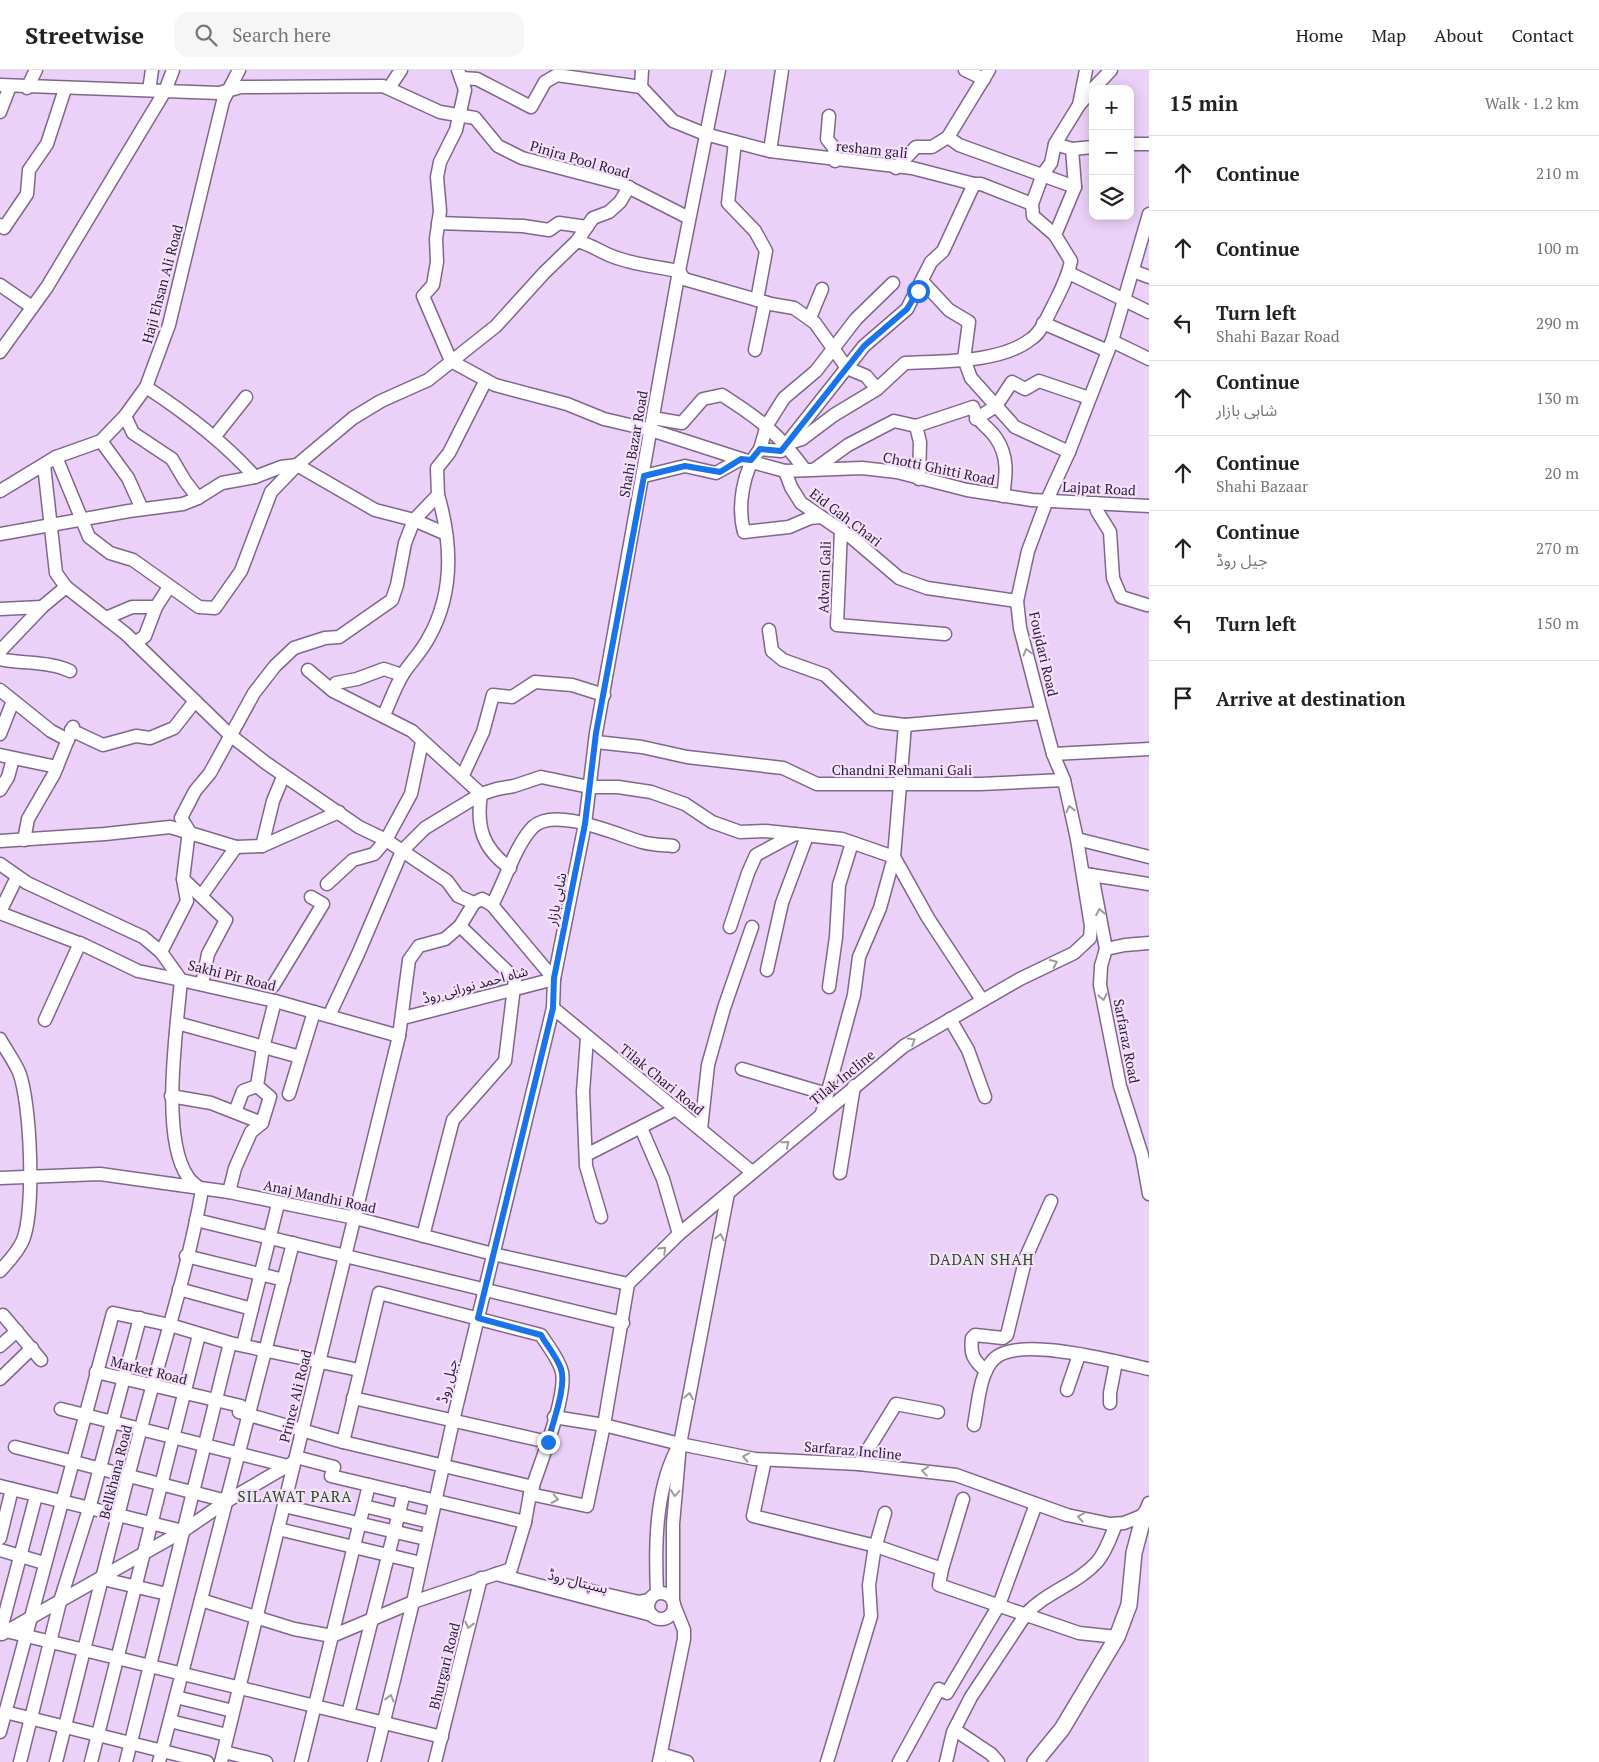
<!DOCTYPE html>
<meta charset="utf-8">
<style>
:root{--surface:#fff;--page:#f6f6f6;--text:#222;--muted:#767676;--line:#e0e0e0}
body{margin:0;font-family:"PT Serif","Noto Sans Arabic",serif;background:var(--page);color:var(--text)}
.controls{position:absolute;right:15px;top:15px;display:grid;overflow:hidden;border-radius:10px;box-shadow:0 2px 12px #0003}
.controls button{width:45px;height:45px;display:grid;place-items:center;padding:0;border:0;border-bottom:1px solid var(--line);background:var(--surface);color:var(--text);font:25px sans-serif}
.stop{position:absolute;width:15px;height:15px;margin:-11px;border:4px solid #1a73e8;border-radius:50%;background:#fff}
.stop.end{background:#1a73e8;border-color:#fff;box-shadow:0 1px 5px #0008}
.list{margin:0;padding:0;list-style:none}
h2{display:flex;justify-content:space-between;align-items:center;height:65px;margin:0;padding:0 20px;font-size:21px}
h2 small{font-size:16px;font-weight:400;color:var(--muted)}
.list li{display:grid;grid-template-columns:32px 1fr auto;gap:15px;align-items:center;box-sizing:border-box;height:75px;padding:0 20px;border-top:1px solid var(--line)}
.list b{display:block;font-size:19px;white-space:nowrap}
.list p{margin:0;font-size:16px;white-space:nowrap;color:var(--muted)}
.list em{font-size:16px;font-style:normal;color:var(--muted)}
.icon{flex:none;width:28px;height:28px;fill:none;stroke:currentColor;stroke-width:2;stroke-linecap:round;stroke-linejoin:round}
.map{position:relative;flex:none;width:1149px;height:1692px;overflow:hidden}
header{display:flex;align-items:center;gap:30px;box-sizing:border-box;height:70px;padding:0 25px;background:var(--surface);border-bottom:1px solid var(--line)}
header strong{font-size:24px}
nav{display:flex;gap:28px;margin-inline-start:auto;font-size:18px}
.search{width:350px;height:45px;background:var(--page);display:flex;align-items:center;gap:12px;box-sizing:border-box;padding:0 18px;border-radius:15px;color:var(--muted);font-size:19px}
main{display:flex}
aside{flex:1;background:var(--surface)}
.map>svg:first-child{display:block}
</style>
<header>
<strong>Streetwise</strong>
<div class="search"><svg class="icon" aria-label="search" viewBox="0 0 24 24"><circle cx="10" cy="10" r="6"/><path d="M15 15l6 6"/></svg>Search here</div>
<nav><a>Home</a><a>Map</a><a>About</a><a>Contact</a></nav>
</header>
<main>
<div class="map">
<svg width="1149" height="1692" viewBox="0 0 1149 1692">
<rect width="100%" height="100%" fill="#ebd0f7"/>
<g fill="none" stroke-linecap="round" stroke-linejoin="round">
<g stroke="#7f678a" stroke-width="15">
<g id="minor">
<polyline points="458,0 465,20 456,60 440,92 437,107 440,141 436,169 437,192 433,215 423,226 451,291 495,315 567,334 604,349 651,360 741,389 785,401 862,398 897,402 967,420 1032,430 1149,436"/>
<polyline points="642,0 641,17 673,51 705,64 770,81 912,98 974,114 981,114 1032,134"/>
<polyline points="965,0 984,9"/>
<polyline points="461,8 477,9 531,37 545,12 557,5 641,17"/>
<polyline points="0,15 219,23 241,17 383,16 440,42 475,48 498,76 522,88 622,114 689,148"/>
<polyline points="27,18 36,0"/>
<polyline points="389,18 401,0"/>
<polyline points="1093,19 1111,0"/>
<polyline points="149,20 152,0"/>
<polyline points="1079,35 1086,0"/>
<polyline points="0,42 10,16"/>
<polyline points="829,46 827,69 834,78 835,91"/>
<polyline points="948,67 959,75 1075,117"/>
<polyline points="735,72 728,133 755,161 766,181 757,230"/>
<polyline points="1130,74 1149,74"/>
<polyline points="1072,79 1093,77"/>
<polyline points="770,81 782,0"/>
<polyline points="896,98 916,77 932,77 948,67 989,0"/>
<polyline points="438,153 523,156 549,160 559,153 587,157"/>
<polyline points="0,155 4,158 27,124 29,100 47,74 65,19"/>
<polyline points="1055,165 1033,146 1032,134 1043,104 1051,93 1055,74 1079,35 1093,19"/>
<path d="M577 171C593 175 603 184 617 188 637 195 658 197 679 201L684 209 771 234 794 238 815 253 847 298 866 306 877 319"/>
<polyline points="1133,201 1149,207"/>
<polyline points="1069,203 1149,242"/>
<polyline points="922,211 949,240 969,252 964,289 971,308 1015,357 1069,382"/>
<polyline points="0,215 32,237"/>
<polyline points="810,248 822,219"/>
<polyline points="1043,253 1108,281"/>
<polyline points="1112,271 1149,289"/>
<polyline points="755,280 765,232"/>
<polyline points="0,282 47,217 165,21 173,0"/>
<path d="M146 317C186 343 223 371 255 407"/>
<polyline points="125,346 133,363 172,389 185,411 198,428"/>
<path d="M653 348 682 353 703 329 722 325C761 350 778 363 805 400"/>
<polyline points="976,349 996,336 1012,312 1025,319 1039,311 1089,328"/>
<polyline points="916,356 920,372 919,409"/>
<polyline points="215,366 246,327"/>
<polyline points="101,371 128,408 142,439"/>
<polyline points="788,372 864,276 907,239 931,192 943,181 974,114"/>
<polyline points="760,379 767,355 784,328 816,301 856,249 893,213"/>
<polyline points="56,387 89,467 110,483 133,490 199,537 215,538 241,501 271,422 297,395 353,348 381,331 428,310 496,256 544,203 577,171 593,148 609,142 620,132 629,117"/>
<path d="M815 399 848 375 894 351 916 356 973 337C978 354 987 355 996 368 1009 387 1006 406 1003 426"/>
<polyline points="785,401 791,417 801,433 851,467 899,508 927,518 1017,531"/>
<polyline points="644,406 685,396 716,403 741,389"/>
<polyline points="0,421 56,387 101,371 125,346 146,317 169,255 223,31 239,0"/>
<polyline points="1095,433 1097,441 1110,462 1113,508 1121,527 1147,535"/>
<path d="M820 447 810 448 789 457 744 462C737 436 743 400 760 379L781 381 786 374 802 369 834 345 877 319 905 293C942 291 1001 293 1031 269 1042 262 1048 245 1054 234 1061 220 1068 207 1071 191L1055 165 1075 117 1072 79 1055 74"/>
<polyline points="841,460 837,555 945,564"/>
<polyline points="0,464 129,441 183,434 198,428 222,413 255,407 281,397 297,395 375,440 414,450 444,463"/>
<polyline points="66,517 126,564 230,665 266,693 359,757 386,770 447,811 458,826 474,833 482,829 492,835 554,909"/>
<polyline points="0,539 42,537"/>
<polyline points="106,548 132,537 156,537"/>
<polyline points="769,560 772,581 783,590 825,605 871,649 880,652 905,655 894,787 880,838 859,887 854,925 822,1043"/>
<polyline points="135,573 145,566 156,537 169,517"/>
<polyline points="0,581 42,537 66,517 56,503 44,395"/>
<path d="M0 589C23 594 49 591 70 601"/>
<polyline points="308,600 333,621 412,661 481,724"/>
<polyline points="0,620 51,661 68,670"/>
<polyline points="332,620 336,613 357,609 384,599 402,605"/>
<path d="M384 645C390 632 395 617 403 604 411 592 421 582 428 569 454 524 452 473 438 425"/>
<polyline points="905,655 1042,643"/>
<polyline points="71,660 103,675 136,666 150,668 174,658 195,631"/>
<polyline points="0,664 13,631"/>
<polyline points="596,672 642,677 687,687 783,698 817,714 981,714 1064,710"/>
<polyline points="1053,684 1149,679"/>
<polyline points="0,685 57,697"/>
<polyline points="463,705 483,662 493,625 512,627 535,612 572,615 604,625"/>
<polyline points="0,720 8,707 13,689"/>
<path d="M481 724C476 757 483 779 510 798"/>
<polyline points="1077,769 1149,787"/>
<polyline points="24,770 28,749 54,704 73,657"/>
<polyline points="0,771 105,764 170,757 236,777 262,776 339,742"/>
<polyline points="262,776 273,731 283,707"/>
<polyline points="0,794 27,813 143,867 161,882 181,910 275,931 399,966"/>
<polyline points="1085,804 1149,814"/>
<polyline points="1092,805 1106,879 1101,896 1100,915 1120,1016 1142,1085 1149,1124"/>
<polyline points="183,809 226,850 208,884 202,914"/>
<polyline points="327,814 353,790 374,784 386,770 411,724 422,672"/>
<polyline points="202,825 236,777"/>
<path d="M492 835C504 813 516 774 533 757 555 736 617 765 642 772 652 775 663 775 673 776"/>
<polyline points="0,842 17,807"/>
<path d="M0 843 84 875 138 901 181 910C177 957 160 1068 188 1107 191 1112 197 1116 202 1120 188 1200 162 1279 141 1358 111 1469 84 1581 56 1692"/>
<polyline points="460,856 474,833"/>
<polyline points="730,857 748,803 756,785 795,764"/>
<polyline points="1106,879 1125,875 1149,873"/>
<polyline points="161,882 187,831 183,809 189,761 181,748 195,721 210,703 254,623 275,596 294,578 325,568 339,567 392,530 397,515 405,473 414,450 438,425 437,398 449,383 486,310"/>
<polyline points="767,900 782,833 807,766"/>
<polyline points="273,916 323,834 311,827"/>
<polyline points="829,917 836,867 839,815 852,773"/>
<polyline points="553,938 752,1102"/>
<polyline points="329,946 358,884 402,781 425,758 481,724 497,719 514,716 541,707 589,717 618,717 651,722 685,734 712,752 740,762 766,761 842,769 894,787 928,848 982,930"/>
<polyline points="403,948 554,909"/>
<polyline points="950,949 968,980 985,1027"/>
<polyline points="45,950 80,873"/>
<polyline points="177,953 300,987"/>
<polyline points="587,968 583,1022 586,1096 601,1147"/>
<path d="M0 969C6 980 14 991 19 1002 31 1033 35 1140 23 1170 18 1182 8 1192 0 1201"/>
<polyline points="742,999 827,1024"/>
<polyline points="289,1024 314,942"/>
<polyline points="171,1026 211,1033 262,1053"/>
<polyline points="235,1042 243,1021 257,1016"/>
<polyline points="641,1058 663,1109 679,1164"/>
<polyline points="701,1059 708,995 724,938 752,857"/>
<polyline points="586,1085 676,1039"/>
<polyline points="840,1103 854,1016"/>
<polyline points="0,1108 100,1104 229,1122 355,1148 493,1184 628,1214"/>
<polyline points="229,1122 235,1098 251,1062 262,1053 270,1027 257,1016 263,978 275,931"/>
<polyline points="196,1150 623,1253"/>
<polyline points="186,1186 284,1210"/>
<polyline points="628,1214 679,1164 904,976 1020,909 1074,883 1090,868 1091,856 1077,769 1064,710 1053,684 1042,643 1020,558 1017,531 1028,481 1047,430 1069,382 1112,271 1149,144"/>
<polyline points="179,1219 252,1239"/>
<polyline points="3,1245 41,1290"/>
<polyline points="243,1275 278,1134"/>
<polyline points="0,1276 17,1261"/>
<path d="M986 1301C973 1290 970 1284 972 1268L975 1265 1003 1268 1007 1265 1026 1187 1051 1131"/>
<path d="M96 1302 241 1336 239 1342 343 1372 379 1223 541 1265C548 1276 559 1289 562 1302 567 1327 539 1397 530 1424"/>
<polyline points="0,1309 32,1278"/>
<polyline points="1067,1320 1079,1285"/>
<polyline points="353,1328 548,1372"/>
<polyline points="1110,1333 1110,1323 1116,1292"/>
<polyline points="61,1339 288,1396"/>
<polyline points="554,1347 604,1355 680,1374 755,1389 859,1394 956,1405 1067,1445 1110,1454 1124,1453 1144,1445 1149,1433"/>
<path d="M974 1355C978 1336 979 1305 993 1290 1016 1264 1117 1292 1149 1299"/>
<polyline points="343,1372 533,1417"/>
<polyline points="15,1377 227,1431"/>
<polyline points="296,1387 334,1397 331,1406 525,1452"/>
<polyline points="765,1390 753,1446 876,1476 942,1499 963,1429"/>
<polyline points="859,1394 896,1334 938,1342"/>
<polyline points="0,1416 183,1461"/>
<polyline points="284,1436 426,1469"/>
<polyline points="364,1436 430,1452"/>
<polyline points="278,1459 421,1493"/>
<polyline points="0,1468 12,1419"/>
<polyline points="0,1480 44,1493"/>
<polyline points="942,1499 939,1515 1079,1563 1117,1567"/>
<polyline points="496,1504 652,1545"/>
<polyline points="103,1509 167,1524"/>
<polyline points="561,1514 639,1532 650,1530"/>
<path d="M657 1523C655 1477 655 1423 676 1381"/>
<circle cx="661" cy="1536" r="13"/>
<polyline points="201,1530 294,1559 332,1566 413,1532 511,1499 525,1452 530,1424 587,1436 604,1355 628,1214"/>
<polyline points="673,1531 673,1454 680,1374 728,1123"/>
<polyline points="6,1561 442,1667"/>
<polyline points="0,1563 36,1426"/>
<polyline points="2,1564 183,1461 227,1431 294,1392"/>
<polyline points="176,1627 233,1641"/>
<polyline points="5,1642 207,1692"/>
<polyline points="348,1644 404,1423"/>
<polyline points="170,1651 227,1665"/>
<polyline points="955,1660 991,1684 998,1692"/>
<polyline points="0,1662 113,1243 170,1255 230,1273 359,1300"/>
<polyline points="224,1682 266,1692"/>
<polyline points="661,1684 687,1692"/>
<polyline points="20,1692 61,1528 89,1439 140,1248"/>
<polyline points="91,1692 199,1265"/>
<polyline points="126,1692 230,1273"/>
<polyline points="159,1692 293,1173"/>
<polyline points="221,1692 399,966 409,890 419,876 445,869 460,856 515,909 505,991 453,1050 423,1166"/>
<polyline points="301,1692 369,1415"/>
<polyline points="374,1692 413,1532 453,1351 553,938 554,909 585,754 596,663 616,552 679,201 719,0"/>
<polyline points="435,1692 481,1508"/>
<polyline points="659,1692 684,1569 684,1560 674,1535"/>
<polyline points="827,1692 871,1546 869,1515 874,1482 885,1443"/>
<polyline points="899,1692 939,1619 947,1623 999,1535 1036,1434"/>
<path d="M946 1692 953 1662 971 1627 1026 1544C1046 1522 1077 1514 1097 1492 1106 1482 1111 1466 1116 1454"/>
</g>
</g>
<g stroke="#7f678a" stroke-width="18">
<polyline id="major" points="1035,1692 1062,1659 1117,1567 1129,1535 1134,1483 1144,1445"/>
</g>
<use href="#minor" stroke="#fff" stroke-width="12"/>
<use href="#major" stroke="#fff" stroke-width="15"/>
</g>
<defs><path id="oneway-chevron" d="M-2-3.5L2.5 0L-2 3.5" fill="none" stroke-width="1.6" stroke-linecap="round" stroke-linejoin="round" transform="scale(1.25)"/></defs>
<g stroke="#9f9aa0">
<use href="#oneway-chevron" transform="translate(1027 582) rotate(-105)"/>
<use href="#oneway-chevron" transform="translate(1070 739) rotate(-103)"/>
<use href="#oneway-chevron" transform="translate(1100 842) rotate(-100)"/>
<use href="#oneway-chevron" transform="translate(1054 893) rotate(-25)"/>
<use href="#oneway-chevron" transform="translate(1103 927) rotate(78)"/>
<use href="#oneway-chevron" transform="translate(912 971) rotate(-31)"/>
<use href="#oneway-chevron" transform="translate(786 1074) rotate(-40)"/>
<use href="#oneway-chevron" transform="translate(720 1167) rotate(-79)"/>
<use href="#oneway-chevron" transform="translate(663 1180) rotate(-44)"/>
<use href="#oneway-chevron" transform="translate(689 1326) rotate(-79)"/>
<use href="#oneway-chevron" transform="translate(746 1387) rotate(-169)"/>
<use href="#oneway-chevron" transform="translate(925 1401) rotate(-173)"/>
<use href="#oneway-chevron" transform="translate(675 1423) rotate(95)"/>
<use href="#oneway-chevron" transform="translate(555 1429) rotate(12)"/>
<use href="#oneway-chevron" transform="translate(1081 1447) rotate(-169)"/>
<use href="#oneway-chevron" transform="translate(469 1555) rotate(104)"/>
<use href="#oneway-chevron" transform="translate(390 1628) rotate(-76)"/>
</g>
<g fill="none" stroke-linecap="round" stroke-linejoin="round">
<path stroke="#1a73e8" stroke-width="6" d="M548 1372C552 1354 567 1316 561 1299 557 1287 547 1276 541 1265L478 1248 553 938 554 908 585 754 596 663 644 406 685 396 720 402 741 389 751 390 760 379 781 381 864 276 907 239 918 221"/>
</g>
<g text-anchor="middle" dominant-baseline="central" stroke-width="4.5" stroke-linejoin="round" paint-order="stroke">
<g font-size="14" fill="#291f2d" stroke="#f5e0ff">
<text transform="translate(872 79) rotate(6)">resham gali</text>
<text transform="translate(580 89) rotate(16)">Pinjra Pool Road</text>
<text transform="translate(162 214) rotate(-75)">Haji Ehsan Ali Road</text>
<text transform="translate(633 374) rotate(-80)">Shahi Bazar Road</text>
<text transform="translate(939 398) rotate(12)">Chotti Ghitti Road</text>
<text transform="translate(1099 418) rotate(3)">Lajpat Road</text>
<text transform="translate(846 447) rotate(37)">Eid Gah Chari</text>
<text transform="translate(824 507) rotate(-88)">Advani Gali</text>
<text transform="translate(1044 584) rotate(77)">Foujdari Road</text>
<text x="902" y="699">Chandni Rehmani Gali</text>
<text transform="translate(556 829) rotate(-79)">شاہی بازار</text>
<text transform="translate(232 905) rotate(14)">Sakhi Pir Road</text>
<text transform="translate(475 914) rotate(-15)">شاہ احمد نورانی روڈ</text>
<text transform="translate(1127 971) rotate(79)">Sarfaraz Road</text>
<text transform="translate(842 1007) rotate(-39)">Tilak Incline</text>
<text transform="translate(662 1009) rotate(39)">Tilak Chari Road</text>
<text transform="translate(320 1126) rotate(12)">Anaj Mandhi Road</text>
<text transform="translate(149 1300) rotate(14)">Market Road</text>
<text transform="translate(447 1311) rotate(-76)">جیل روڈ</text>
<text transform="translate(295 1326) rotate(-76)">Prince Ali Road</text>
<text transform="translate(853 1380) rotate(5)">Sarfaraz Incline</text>
<text transform="translate(115 1402) rotate(-76)">Bellkhana Road</text>
<text transform="translate(578 1511) rotate(14)">ہسپتال روڈ</text>
<text transform="translate(444 1596) rotate(-76)">Bhurgari Road</text>
</g>
<g font-size="15" letter-spacing="1" fill="#284e0f" stroke="#f5e0ff">
<text x="982" y="1189">DADAN SHAH</text>
<text x="295" y="1426">SILAWAT PARA</text>
</g>
</g>
</svg>
<div class="controls">
<button>+</button>
<button>−</button>
<button><svg class="icon" aria-label="layers" viewBox="0 0 24 24"><path d="M12 4l9 5-9 5-9-5zM3 14l9 5 9-5"/></svg></button>
</div>
<div class="stop" style="left:918px;top:221px"></div>
<div class="stop end" style="left:548px;top:1372px"></div>
</div>
<aside>
<h2>15 min<small>Walk · 1.2 km</small></h2>
<ul class="list">
<li><svg class="icon" aria-label="ahead" viewBox="0 0 24 24"><path d="M12 20V5M6 11l6-6 6 6"/></svg><div><b>Continue</b></div><em>210 m</em></li>
<li><svg class="icon" aria-label="ahead" viewBox="0 0 24 24"><path d="M12 20V5M6 11l6-6 6 6"/></svg><div><b>Continue</b></div><em>100 m</em></li>
<li><svg class="icon" aria-label="left" viewBox="0 0 24 24"><path d="M17 20v-9H6M10 6l-5 5 5 5"/></svg><div><b>Turn left</b><p>Shahi Bazar Road</p></div><em>290 m</em></li>
<li><svg class="icon" aria-label="ahead" viewBox="0 0 24 24"><path d="M12 20V5M6 11l6-6 6 6"/></svg><div><b>Continue</b><p>شاہی بازار</p></div><em>130 m</em></li>
<li><svg class="icon" aria-label="ahead" viewBox="0 0 24 24"><path d="M12 20V5M6 11l6-6 6 6"/></svg><div><b>Continue</b><p>Shahi Bazaar</p></div><em>20 m</em></li>
<li><svg class="icon" aria-label="ahead" viewBox="0 0 24 24"><path d="M12 20V5M6 11l6-6 6 6"/></svg><div><b>Continue</b><p>جیل روڈ</p></div><em>270 m</em></li>
<li><svg class="icon" aria-label="left" viewBox="0 0 24 24"><path d="M17 20v-9H6M10 6l-5 5 5 5"/></svg><div><b>Turn left</b></div><em>150 m</em></li>
<li><svg class="icon" aria-label="arrive" viewBox="0 0 24 24"><path d="M6 21V4h12l-3 4 3 4H6"/></svg><div><b>Arrive at destination</b></div></li>
</ul>
</aside>
</main>
